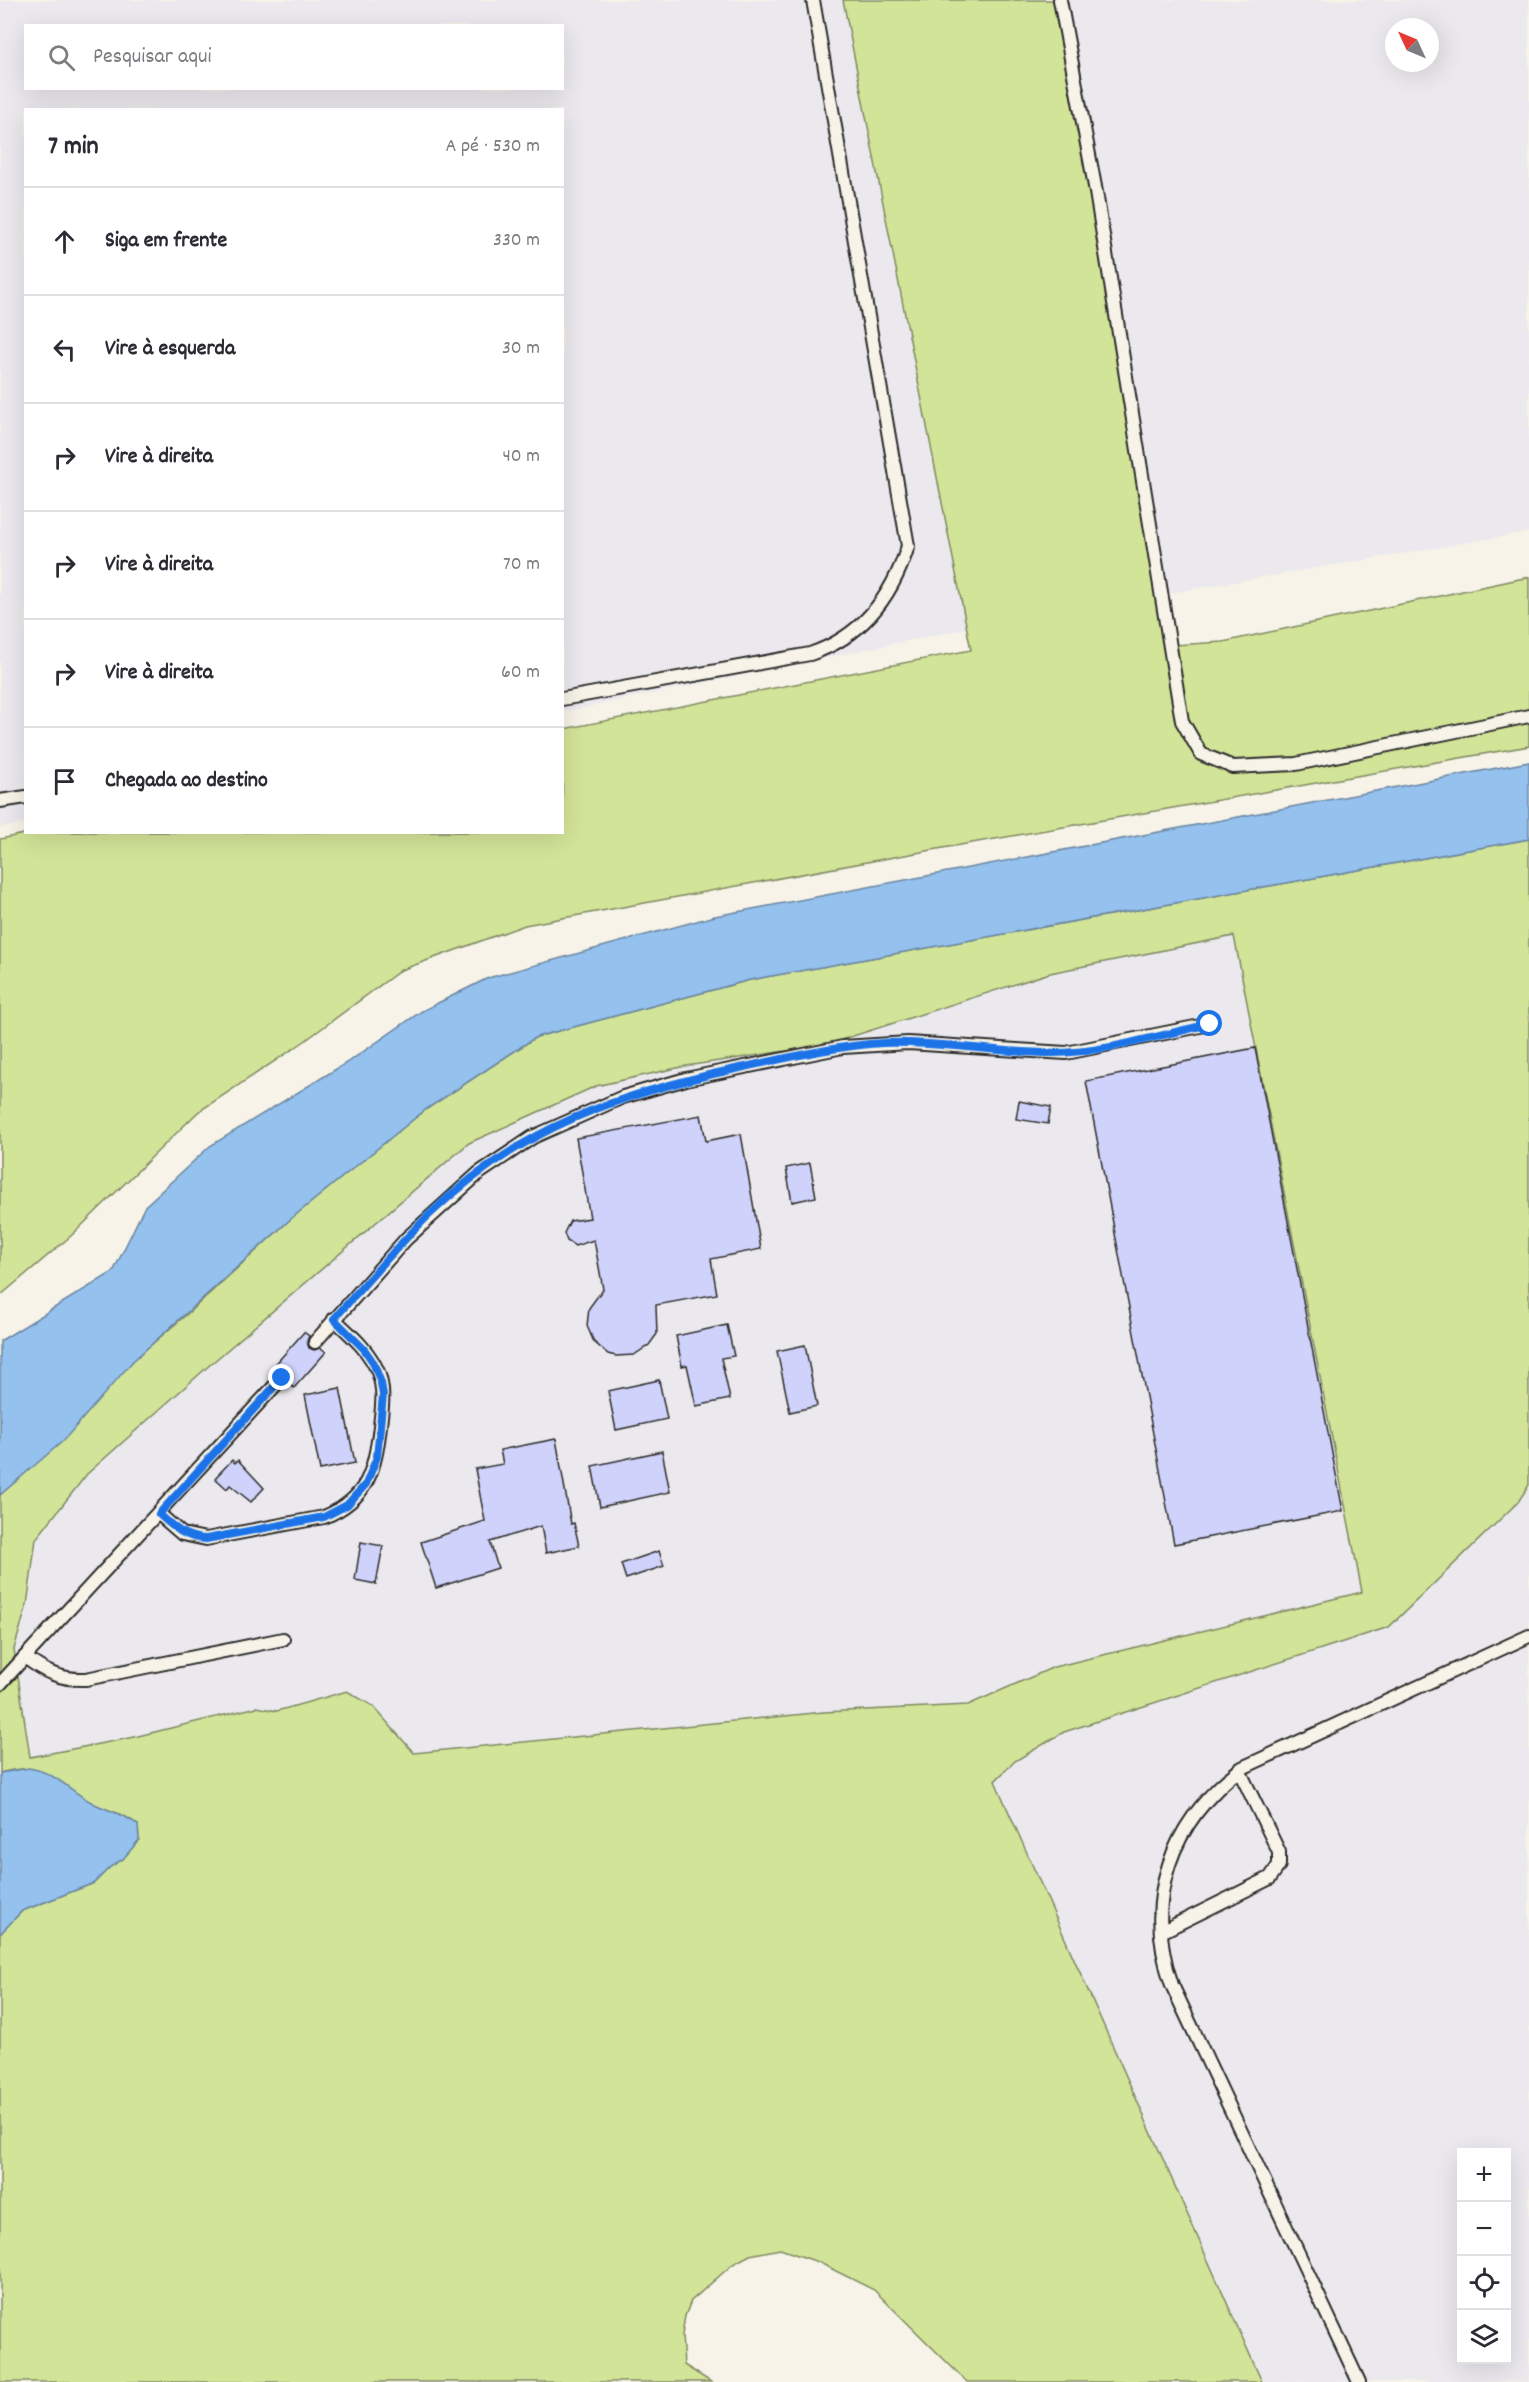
<!DOCTYPE html>
<html lang="pt">
<meta charset="utf-8">
<style>
:root{--surface:#fff;--page:#f7f7f7;--text:#2b2b33;--muted:#7c7c81;--line:#e1e1e2}
body{margin:0;font-family:Dekko,sans-serif;background:var(--page);color:var(--text)}
.controls{position:absolute;right:18px;bottom:18px;display:grid;overflow:hidden;border-radius:0px;box-shadow:0 6px 24px #0002}
.controls button{width:54px;height:54px;display:grid;place-items:center;padding:0;border:0;border-bottom:2px solid var(--line);background:var(--surface);color:var(--text);font:30px sans-serif}
.compass{position:absolute;left:1385px;top:18px;width:54px;height:54px;border-radius:50%;background:var(--surface);box-shadow:0 6px 24px #0002;rotate:314deg}
.stop{position:absolute;width:18px;height:18px;margin:-14px;border:4px solid #1a73e8;border-radius:50%;background:#fff}
.stop.end{background:#1a73e8;border-color:#fff;box-shadow:0 2px 6px #0008}
.list{margin:0;padding:0;list-style:none}
h2{display:flex;justify-content:space-between;align-items:center;height:78px;margin:0;padding:0 24px;font-size:26px}
h2 small{font-size:20px;font-weight:400;color:var(--muted)}
.list li{display:grid;grid-template-columns:39px 1fr auto;gap:18px;align-items:center;box-sizing:border-box;height:108px;padding:0 24px;border-top:2px solid var(--line)}
.list b{display:block;font-size:22px;white-space:nowrap}
.list em{font-size:20px;font-style:normal;color:var(--muted)}
.icon{flex:none;width:33px;height:33px;fill:none;stroke:currentColor;stroke-width:2;stroke-linecap:round;stroke-linejoin:round}
.map{position:relative;flex:none;width:1529px;height:2382px;overflow:hidden}
.search{position:absolute;background:var(--surface);box-shadow:0 6px 24px #0002;left:24px;top:24px;width:540px;height:66px;display:flex;align-items:center;gap:15px;box-sizing:border-box;padding:0 21px;border-radius:0px;color:var(--muted);font-size:22px}
.panel{position:absolute;background:var(--surface);box-shadow:0 6px 24px #0002;left:24px;top:108px;width:540px;height:726px;border-radius:0px}
.map>svg:first-child{display:block}
</style>
<div class="map">
<svg width="1529" height="2382" viewBox="0 0 1529 2382">
<rect width="100%" height="100%" fill="#f7f3e8"/>
<filter id="ink" filterUnits="userSpaceOnUse"><feTurbulence type="fractalNoise" baseFrequency=".0167" numOctaves="2"/><feDisplacementMap in="SourceGraphic" scale="12" xChannelSelector="R" yChannelSelector="G"/><feConvolveMatrix kernelMatrix="1 2 1 2 8 2 1 2 1" color-interpolation-filters="sRGB"/></filter>
<g filter="url(#ink)">
<g fill="#ebe9ed" fill-rule="evenodd">
<path d="M0 0H1529V532L989 624 563 712 562 110H26V823L0 828ZM26 26H562V88H26ZM1394 27H1430V63H1394Z"/>
<polygon points="1234,936 1362,1592 1054,1667 968,1705 824,1712 414,1753 373,1706 347,1691 277,1711 257,1707 130,1738 30,1757 14,1649 27,1604 36,1539 87,1474 212,1363 469,1143 596,1086 1050,973"/>
<path d="M1529 1485V2382H1262L995 1781 1015 1761 1064 1732 1389 1627 1518 1502ZM1462 2152H1506V2360H1462Z"/>
</g>
<g fill="#d2e498" stroke="#7e8862" stroke-width="1.5" fill-rule="evenodd">
<polygon points="843,0 1053,0 1174,645 1223,642 1529,577 1529,746 943,848 525,925 401,970 302,1043 198,1112 72,1235 0,1296 0,839 33,832 562,832 563,729 971,650"/>
<path d="M1529 839V1485L1518 1502 1389 1627 1064 1732 1015 1761 995 1781 1262 2382H967L874 2290 818 2262 780 2249 750 2255 733 2264 691 2301 685 2316 682 2335 684 2365 711 2382H0V1934L22 1911 94 1883 110 1867 123 1859 139 1840 138 1825C124 1813 108 1811 92 1803 56 1785 48 1759 0 1773V1474L186 1315 293 1217 425 1110 536 1037 750 980ZM1234 936 1362 1592 1054 1667 968 1705 824 1712 414 1753 373 1706 347 1691 277 1711 257 1707 130 1738 30 1757 14 1649 27 1605 36 1539 87 1474 212 1363 469 1143 596 1086 686 1066 825 1045 1050 973Z"/>
</g>
<g fill="#94c1ee" stroke="#6a85a0" stroke-width="1.5">
<polygon points="1529,762 1529,839 750,980 536,1037 425,1110 293,1217 133,1361 63,1441 0,1495 0,1341 113,1272 145,1206 210,1146 351,1060 422,1011 488,978 715,916"/>
<path d="M29 1768C55 1772 69 1790 91 1802 107 1811 123 1813 138 1825L139 1840 123 1859 110 1867 94 1883 22 1911 0 1934V1773Z"/>
</g>
<g fill="#cfd2fa" stroke="#2b2b2b" stroke-width="1.5">
<polygon points="1255,1048 1343,1511 1174,1544 1086,1081"/>
<polygon points="1019,1101 1051,1107 1048,1124 1016,1119"/>
<polygon points="701,1115 706,1141 741,1134 761,1249 711,1259 717,1294 656,1305 657,1334 649,1345 634,1355 616,1356 608,1354 594,1342 587,1326 589,1308 603,1289 594,1240 575,1246 567,1241 564,1233 570,1221 590,1218 576,1138"/>
<polygon points="810,1163 816,1197 792,1202 786,1168"/>
<polygon points="727,1325 734,1356 721,1358 730,1399 696,1406 687,1365 682,1366 676,1336"/>
<polygon points="304,1332 309,1336 307,1341 309,1348 314,1350 321,1348 326,1352 294,1388 288,1383 290,1376 287,1372 276,1372 272,1368"/>
<polygon points="805,1345 817,1406 790,1412 777,1351"/>
<polygon points="659,1380 667,1419 616,1430 608,1391"/>
<polygon points="340,1388 355,1463 320,1470 305,1395"/>
<polygon points="556,1439 571,1524 574,1523 579,1546 546,1553 541,1526 490,1542 498,1568 436,1588 421,1542 485,1521 475,1469 503,1464 500,1450"/>
<polygon points="662,1451 670,1492 600,1507 592,1466"/>
<polygon points="232,1460 235,1463 238,1460 264,1488 251,1502 230,1485 227,1489 215,1478"/>
<polygon points="361,1542 383,1546 376,1584 355,1580"/>
<polygon points="659,1551 664,1566 626,1579 621,1564"/>
</g>
<g fill="none" stroke-linecap="round" stroke-linejoin="round">
<g stroke="#2b2b2b" stroke-width="16">
<g id="lane">
<polyline points="1060,0 1096,192 1182,721 1201,754 1233,767 1296,764 1529,716"/>
<path d="M562 699 810 654C861 637 892 597 908 546L813 0"/>
<polyline points="0,801 26,797"/>
<polyline points="315,1342 406,1239 479,1173 533,1137 623,1097 686,1079 843,1047 908,1043 1066,1053 1210,1024"/>
<path d="M159 1514 182 1534 206 1539 324 1517C368 1499 375 1470 380 1426 382 1407 385 1391 378 1372 369 1350 351 1335 334 1319"/>
<path d="M25 1657C44 1672 61 1680 86 1679L283 1639"/>
<polyline points="0,1684 282,1378"/>
<polyline points="1161,1932 1270,1878 1279,1865 1279,1852 1239,1770"/>
<path d="M1359 2382 1172 1985C1142 1899 1171 1821 1242 1768L1529 1636"/>
</g>
</g>
<use href="#lane" stroke="#f7f3e8" stroke-width="12"/>
</g>
</g>
<g fill="none" stroke-linecap="round" stroke-linejoin="round" filter="url(#ink)">
<path stroke="#1a73e8" stroke-width="8" d="M282 1378 159 1514C174 1528 185 1538 206 1539L324 1517 347 1505 366 1484 377 1457 383 1395 381 1383 373 1362 364 1349 334 1319C365 1284 395 1248 429 1215 521 1127 618 1094 740 1068 787 1058 835 1046 883 1043 940 1041 996 1053 1053 1053 1105 1053 1159 1035 1210 1024"/>
</g>
</svg>
<div class="controls">
<button>+</button>
<button>−</button>
<button><svg class="icon" aria-label="locate" viewBox="0 0 24 24"><circle cx="12" cy="12" r="6"/><path d="M12 2v4M12 18v4M2 12h4M18 12h4"/></svg></button>
<button><svg class="icon" aria-label="layers" viewBox="0 0 24 24"><path d="M12 4l9 5-9 5-9-5zM3 14l9 5 9-5"/></svg></button>
</div>
<svg class="compass" viewBox="-18 -18 36 36"><path d="M0-13l5 13h-10z" fill="#e53935"/><path d="M0 13l5-13h-10z" fill="#7c7c81"/></svg>
<div class="stop" style="left:1210px;top:1024px"></div>
<div class="stop end" style="left:282px;top:1378px"></div>
<div class="search"><svg class="icon" aria-label="search" viewBox="0 0 24 24"><circle cx="10" cy="10" r="6"/><path d="M15 15l6 6"/></svg>Pesquisar aqui</div>
<section class="panel">
<h2>7 min<small>A pé · 530 m</small></h2>
<ul class="list">
<li><svg class="icon" aria-label="ahead" viewBox="0 0 24 24"><path d="M12 20V5M6 11l6-6 6 6"/></svg><div><b>Siga em frente</b></div><em>330 m</em></li>
<li><svg class="icon" aria-label="left" viewBox="0 0 24 24"><path d="M17 20v-9H6M10 6l-5 5 5 5"/></svg><div><b>Vire à esquerda</b></div><em>30 m</em></li>
<li><svg class="icon" aria-label="right" viewBox="0 0 24 24"><path d="M7 20v-9h11M14 6l5 5-5 5"/></svg><div><b>Vire à direita</b></div><em>40 m</em></li>
<li><svg class="icon" aria-label="right" viewBox="0 0 24 24"><path d="M7 20v-9h11M14 6l5 5-5 5"/></svg><div><b>Vire à direita</b></div><em>70 m</em></li>
<li><svg class="icon" aria-label="right" viewBox="0 0 24 24"><path d="M7 20v-9h11M14 6l5 5-5 5"/></svg><div><b>Vire à direita</b></div><em>60 m</em></li>
<li><svg class="icon" aria-label="arrive" viewBox="0 0 24 24"><path d="M6 21V4h12l-3 4 3 4H6"/></svg><div><b>Chegada ao destino</b></div></li>
</ul>
</section>
</div>
